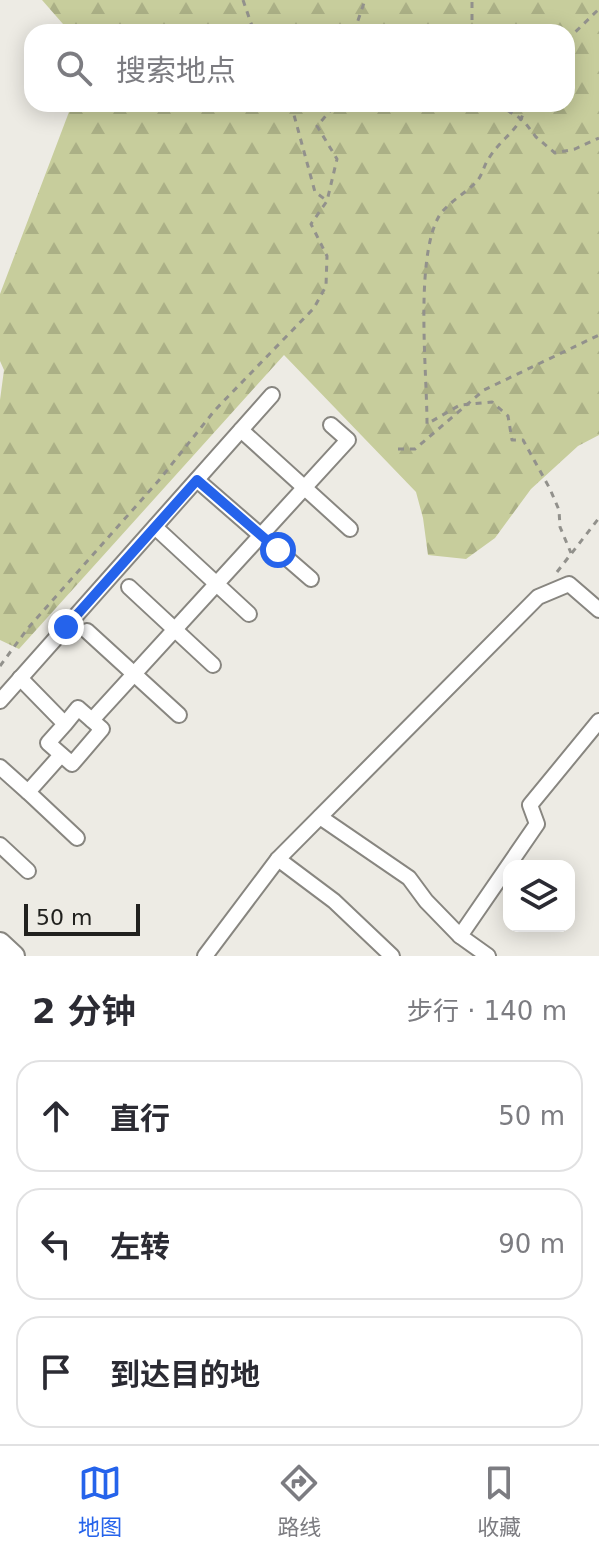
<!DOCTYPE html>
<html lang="zh">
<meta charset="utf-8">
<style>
:root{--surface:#fff;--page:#f2f2f3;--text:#2b2b33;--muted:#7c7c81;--line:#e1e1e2;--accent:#2563eb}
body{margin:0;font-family:"DejaVu Sans","Noto Sans SC",sans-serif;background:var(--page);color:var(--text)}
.controls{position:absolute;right:24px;bottom:24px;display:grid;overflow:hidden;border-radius:16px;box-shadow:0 4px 20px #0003}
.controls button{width:72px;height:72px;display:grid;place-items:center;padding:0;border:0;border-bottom:2px solid var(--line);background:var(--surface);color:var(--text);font:40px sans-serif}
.scale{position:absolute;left:24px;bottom:20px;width:116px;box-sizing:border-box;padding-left:8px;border:4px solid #21211e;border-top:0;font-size:22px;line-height:28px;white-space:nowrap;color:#21211e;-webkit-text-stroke:6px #edebe4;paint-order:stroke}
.stop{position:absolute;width:24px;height:24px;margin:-18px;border:6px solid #2563eb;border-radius:50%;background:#fff}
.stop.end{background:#2563eb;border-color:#fff;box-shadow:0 2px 8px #0008}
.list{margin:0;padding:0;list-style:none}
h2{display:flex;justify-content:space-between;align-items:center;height:104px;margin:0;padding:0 32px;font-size:34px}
h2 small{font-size:26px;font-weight:400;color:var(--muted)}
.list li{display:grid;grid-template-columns:52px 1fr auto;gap:24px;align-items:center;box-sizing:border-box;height:112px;margin:0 16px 16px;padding:0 16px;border:2px solid var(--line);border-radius:24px}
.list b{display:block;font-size:30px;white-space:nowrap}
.list em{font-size:26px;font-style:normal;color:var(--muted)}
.icon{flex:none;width:44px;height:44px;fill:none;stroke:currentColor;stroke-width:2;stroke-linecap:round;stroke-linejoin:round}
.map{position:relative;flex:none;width:599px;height:956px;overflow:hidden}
.search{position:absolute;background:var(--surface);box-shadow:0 4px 20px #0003;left:24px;right:24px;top:24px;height:88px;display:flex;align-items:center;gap:20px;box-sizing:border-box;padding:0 28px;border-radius:24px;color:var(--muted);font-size:30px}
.sheet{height:488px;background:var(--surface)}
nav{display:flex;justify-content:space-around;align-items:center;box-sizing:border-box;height:112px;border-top:2px solid var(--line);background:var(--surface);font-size:22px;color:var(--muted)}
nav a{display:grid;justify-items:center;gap:4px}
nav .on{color:var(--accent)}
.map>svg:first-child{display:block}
</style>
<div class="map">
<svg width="599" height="956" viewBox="0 0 599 956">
<defs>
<pattern id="forest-firs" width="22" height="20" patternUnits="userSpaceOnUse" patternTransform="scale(2)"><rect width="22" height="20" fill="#c7cd9c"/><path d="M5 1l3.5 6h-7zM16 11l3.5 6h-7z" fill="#abb086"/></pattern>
</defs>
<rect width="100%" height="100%" fill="#edebe4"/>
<polygon fill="url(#forest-firs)" points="42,0 599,0 599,435 578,446 531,489 495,538 466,559 428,555 423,518 416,492 284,355 19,649 0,640 0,400 4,370 0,361 0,294 72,104 567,104 567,32 70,32"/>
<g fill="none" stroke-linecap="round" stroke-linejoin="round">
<g stroke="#888680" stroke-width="18">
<g id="street">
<polyline points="241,430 350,529"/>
<polyline points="197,480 311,579"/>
<polyline points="155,527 249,614"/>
<polyline points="129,587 213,665"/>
<polyline points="87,631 179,715"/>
<polyline points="20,678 65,724 78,708 102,729 72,764 48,743 65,724"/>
<polyline points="0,701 272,395"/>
<polyline points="92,720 348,440 331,425"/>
<polyline points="0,767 28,792 61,755"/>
<polyline points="28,792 77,838"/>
<polyline points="320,817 409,878 426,901 460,936"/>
<polyline points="0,845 28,871"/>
<polyline points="278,859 334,901 392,956"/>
<polyline points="205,956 278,859 538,597 569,584 599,610"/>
<polyline points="488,956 460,936 537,824 530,805 599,721"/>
</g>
</g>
<g stroke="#888680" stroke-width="24">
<polyline id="secondary" points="0,943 14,956"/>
</g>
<g stroke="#92918c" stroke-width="3" stroke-dasharray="6 6" stroke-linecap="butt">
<polyline points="243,0 254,32"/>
<polyline points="354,32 365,0"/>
<polyline points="472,32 472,0"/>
<polyline points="567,40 599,9"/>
<polyline points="291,104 315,192 326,200"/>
<polyline points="497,104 523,120 536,137 555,153 575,149 599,138"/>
<path d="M526 104C521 130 503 136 489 158 484 165 483 173 478 180 467 193 446 203 438 218 415 262 427 372 427 424L460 405 492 402 508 416 512 440H523L550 489 559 510 560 527 571 553"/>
<polyline points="398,449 415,449 484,390 599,335"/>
<polyline points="557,572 599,518"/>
<polyline points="0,666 28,628 160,479 215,410 314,308 326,286 327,256 311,224 327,201 337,159 317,126 336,104"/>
</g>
<use href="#street" stroke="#fff" stroke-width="14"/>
<use href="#secondary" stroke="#fff" stroke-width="20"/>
</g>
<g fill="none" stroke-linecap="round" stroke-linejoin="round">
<polyline stroke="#2563eb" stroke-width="10" points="66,627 197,480 278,550"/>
</g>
</svg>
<div class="controls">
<button><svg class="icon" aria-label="layers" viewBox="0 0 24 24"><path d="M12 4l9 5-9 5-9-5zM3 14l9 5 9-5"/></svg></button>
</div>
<div class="scale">50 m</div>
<div class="stop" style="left:278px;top:550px"></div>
<div class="stop end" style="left:66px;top:627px"></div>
<div class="search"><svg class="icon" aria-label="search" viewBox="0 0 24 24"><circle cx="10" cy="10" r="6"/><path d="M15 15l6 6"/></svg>搜索地点</div>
</div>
<section class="sheet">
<h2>2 分钟<small>步行 · 140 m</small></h2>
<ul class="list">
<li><svg class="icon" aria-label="ahead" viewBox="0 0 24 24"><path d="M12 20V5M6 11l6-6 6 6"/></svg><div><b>直行</b></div><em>50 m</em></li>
<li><svg class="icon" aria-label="left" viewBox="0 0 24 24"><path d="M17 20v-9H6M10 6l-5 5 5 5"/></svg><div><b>左转</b></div><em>90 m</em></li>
<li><svg class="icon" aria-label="arrive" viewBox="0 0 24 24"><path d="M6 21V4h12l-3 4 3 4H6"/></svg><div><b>到达目的地</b></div></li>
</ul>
</section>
<nav>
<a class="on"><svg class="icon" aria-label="map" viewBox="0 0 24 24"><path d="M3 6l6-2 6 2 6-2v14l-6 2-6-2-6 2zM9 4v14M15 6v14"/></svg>地图</a>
<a><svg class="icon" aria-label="directions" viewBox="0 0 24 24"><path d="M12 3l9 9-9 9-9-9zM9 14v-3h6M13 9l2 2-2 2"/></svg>路线</a>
<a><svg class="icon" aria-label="saved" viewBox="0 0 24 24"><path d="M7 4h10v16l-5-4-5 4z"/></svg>收藏</a>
</nav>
